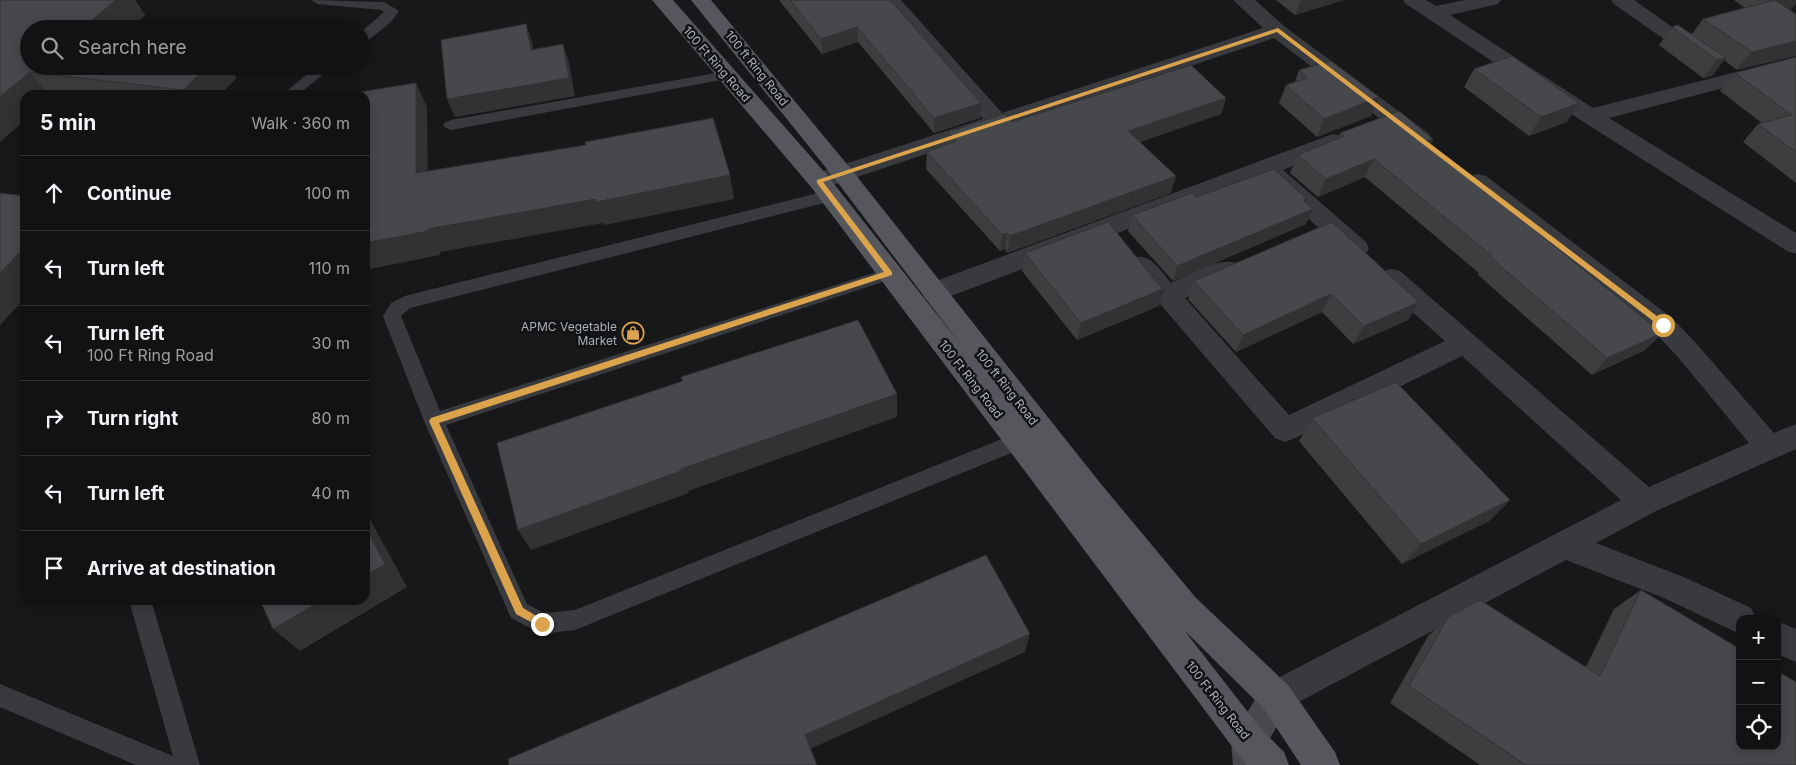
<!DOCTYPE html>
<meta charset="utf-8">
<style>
:root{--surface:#111213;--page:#1e2021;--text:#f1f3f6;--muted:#9c9ea0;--line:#303233}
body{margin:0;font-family:Inter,sans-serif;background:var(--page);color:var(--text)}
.controls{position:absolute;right:15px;bottom:15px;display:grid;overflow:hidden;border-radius:10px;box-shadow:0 2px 12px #0003}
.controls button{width:45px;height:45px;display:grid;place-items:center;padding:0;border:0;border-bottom:1px solid var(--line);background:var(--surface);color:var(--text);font:25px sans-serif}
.stop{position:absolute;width:15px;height:15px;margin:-11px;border:4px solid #dca34d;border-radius:50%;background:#fff}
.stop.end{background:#dca34d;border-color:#fff;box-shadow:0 1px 5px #0008}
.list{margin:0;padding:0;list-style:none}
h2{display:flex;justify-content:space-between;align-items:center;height:65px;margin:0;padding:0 20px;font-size:21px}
h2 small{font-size:16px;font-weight:400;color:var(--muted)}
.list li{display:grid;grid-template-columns:32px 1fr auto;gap:15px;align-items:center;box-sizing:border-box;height:75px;padding:0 20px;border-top:1px solid var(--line)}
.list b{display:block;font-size:19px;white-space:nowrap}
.list p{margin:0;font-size:16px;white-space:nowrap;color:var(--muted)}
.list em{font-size:16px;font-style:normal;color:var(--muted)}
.icon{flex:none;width:28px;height:28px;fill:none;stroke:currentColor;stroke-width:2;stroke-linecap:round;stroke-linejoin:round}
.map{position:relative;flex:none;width:1796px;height:765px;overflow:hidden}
.search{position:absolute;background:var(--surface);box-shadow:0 2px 12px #0003;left:20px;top:20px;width:350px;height:55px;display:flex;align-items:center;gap:12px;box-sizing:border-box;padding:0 18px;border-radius:28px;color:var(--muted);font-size:19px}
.panel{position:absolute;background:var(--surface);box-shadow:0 2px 12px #0003;left:20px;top:90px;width:350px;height:515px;border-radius:15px}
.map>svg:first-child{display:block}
</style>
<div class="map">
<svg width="1796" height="765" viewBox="0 0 1796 765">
<rect width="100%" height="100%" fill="#171819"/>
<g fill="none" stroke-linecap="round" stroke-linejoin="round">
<g fill="#393a3e" fill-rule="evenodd">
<polygon points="311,0 384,2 399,11 391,22 366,42 361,43 361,32 384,12 381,10 318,4"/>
<polygon points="317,66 333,66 298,95 282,95"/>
<polygon points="727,71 732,72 734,75 732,78 451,130 446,128 443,125 446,122 451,120"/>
<polygon points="830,190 836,192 838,196 836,200 410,308 401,316 440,411 889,268 895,270 898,274 895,278 446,425 527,604 544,613 575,610 1012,435 1019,433 1026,435 1029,441 1026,447 575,630 542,634 511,618 424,421 383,316 391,303 405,296"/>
<polygon points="129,600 151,600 200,765 136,765 0,707 0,684 173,756 175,763"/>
</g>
<g fill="#393a3e" fill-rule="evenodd">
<polygon points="880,0 901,0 1002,113 1263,28 1233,0 1255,0 1284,26 1428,133 1431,138 1428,143 1420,145 1412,143 1274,38 827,187 819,189 811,187 807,181 811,175 983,119"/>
<polygon points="1403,0 1426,0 1436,6 1465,0 1501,0 1498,4 1450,15 1593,108 1796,57 1796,69 1609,118 1796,233 1796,254 1787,251 1582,121 1406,4"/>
<polygon points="1611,0 1634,0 1705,50 1708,54 1705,58 1698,60 1691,58 1614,4"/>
<polygon points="1333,134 1341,136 1344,141 1341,146 1283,170 1366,242 1369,248 1366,254 1357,257 1348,254 1263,178 943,299 934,302 925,299 921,292 925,285"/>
<path d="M1478 174 1486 176 1672 318 1695 342 1774 433 1796 424V449L1656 511 1596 543 1686 578 1751 608 1756 619H1740V634L1664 598 1566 560 1276 714 1264 709 1259 697 1264 685 1621 500 1462 356 1295 438 1285 442 1275 438 1131 270 1127 264 1131 258C1151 252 1159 269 1171 283 1189 275 1218 257 1236 263L1240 269 1236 275 1185 298 1289 415 1445 341 1382 285 1378 278 1382 271 1391 269 1400 271 1649 487 1749 443 1677 356 1654 332 1470 188 1466 182 1470 176Z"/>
<polygon points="1777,621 1796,629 1796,662 1777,654"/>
</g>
<polygon fill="#47494d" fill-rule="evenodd" points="1276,680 1288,685 1293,697 1267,744 1269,765 1233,765 1231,741 1237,729 1264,685"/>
<polygon fill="#55575c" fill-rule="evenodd" points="652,0 673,0 827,175 961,345 835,179 691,0 711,0 851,169 1101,484 1196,598 1288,685 1335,752 1340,765 1301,765 1264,709 1184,630 1261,729 1284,752 1289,765 1247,765 1237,753 811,187"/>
</g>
<g fill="#3d3e40">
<polygon points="0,0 135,0 145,15 129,29 29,29 29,66 228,66 236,78 220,95 25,95"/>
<polygon points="779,0 890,0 981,103 980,118 934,133 858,42 822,54"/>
<polygon points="1276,0 1344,0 1295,15"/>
<polygon points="1734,0 1796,0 1737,70 1724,60 1712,76 1703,78 1659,45 1672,27 1692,34 1703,19 1745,8"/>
<polygon points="1796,57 1796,183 1743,142 1758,124 1762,123 1720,91 1735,73"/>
<polygon points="1474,69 1567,122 1529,136 1464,87"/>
<polygon points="1299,70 1371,116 1317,137 1279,103 1286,85 1295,82"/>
<polygon points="1226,98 1221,114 1140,142 1171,193 1007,253 1005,249 1000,251 926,169 927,152 947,145 948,132 1012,122"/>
<polygon points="1340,133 1433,139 1430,145 1507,204 1506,206 1662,333 1645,350 1592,375 1478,275 1479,273 1365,177 1318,197 1290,173 1298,155 1338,139"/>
<polygon points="1196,197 1307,199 1306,202 1306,224 1173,281 1128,231 1132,215"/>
<polygon points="1332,222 1408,320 1353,344 1322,312 1236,352 1188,299 1194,281"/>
<polygon points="1025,253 1159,306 1077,340 1022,271"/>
<polygon points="1312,418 1510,500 1489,521 1402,564 1299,441"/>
<polygon points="1641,590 1796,765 1480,765 1390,703 1428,636 1448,617 1586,667 1614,609"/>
</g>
<g fill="#323234">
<polygon points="116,0 135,0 145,15 129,29 81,29"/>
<polygon points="1301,0 1344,0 1295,15"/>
<polygon points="1771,0 1796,0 1796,3 1790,11 1758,17"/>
<polygon points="526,24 532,42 537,68 531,50"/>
<polygon points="857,27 858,42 822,54 821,39"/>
<polygon points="1796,41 1796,56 1737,70 1752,52"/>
<polygon points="563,44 569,63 575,96 455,117 447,99"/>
<polygon points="1726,58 1712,76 1703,78 1717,60"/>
<polygon points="207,66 228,66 236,78 220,95 186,95 183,90"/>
<polygon points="30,72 49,95 25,95 25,120 0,142 0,97"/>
<polygon points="416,83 427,107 428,197 416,173"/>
<polygon points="1379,97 1371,116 1317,137 1324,119"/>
<polygon points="1226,98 1221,114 1124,147 1128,131"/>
<polygon points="981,103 980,118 934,133 934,118"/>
<polygon points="1579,103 1567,122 1529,136 1541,117"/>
<polygon points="1433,139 1423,157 1426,141"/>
<polygon points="1374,159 1365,177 1318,197 1326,179"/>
<polygon points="730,175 734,199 604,225 603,223 440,252 440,255 365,270 365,243 428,229"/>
<polygon points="1176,176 1171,193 1007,253 1010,236"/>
<polygon points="1307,199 1300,214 1313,209 1306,224 1173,281 1177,266"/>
<polygon points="1007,233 1005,249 1000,251 1002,235"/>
<polygon points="25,247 25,298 0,325 0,273"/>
<polygon points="1165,288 1159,306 1077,340 1081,323"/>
<polygon points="1331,294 1322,312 1236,352 1243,335"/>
<polygon points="1419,302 1408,320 1353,344 1364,326"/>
<polygon points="1662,333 1645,350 1592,375 1607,358"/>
<polygon points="897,394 897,417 688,491 689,493 531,550 518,530 681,469"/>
<polygon points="1510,500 1489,521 1402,564 1421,544"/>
<polygon points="365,510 407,587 300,651 273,629 323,600 365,600"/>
<polygon points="1030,634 1025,652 808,750 805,735"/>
</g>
<g fill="#47484b" stroke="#323234">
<polygon points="0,0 116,0 81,29 29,29 29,66 207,66 183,90 30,72 0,97"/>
<polygon points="790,0 890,0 981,103 934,118 857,27 821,39"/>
<polygon points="1775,0 1796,14 1796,41 1752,52 1703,19"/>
<polygon points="526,24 531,50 563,44 569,78 447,99 441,40"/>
<polygon points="1678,25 1726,58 1717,60 1672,27"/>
<polygon points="1512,56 1579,103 1541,117 1474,69"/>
<polygon points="1796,57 1796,152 1758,124 1792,115 1735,73"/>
<polygon points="1331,61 1379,97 1324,119 1286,85 1308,78 1299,70"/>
<polygon points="1191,65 1226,98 1128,131 1176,176 1010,236 1007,233 1002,235 927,152 956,141 948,132 1004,114 1012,122"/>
<polygon points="416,83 416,173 586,145 585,142 713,118 730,175 596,202 596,199 428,229 428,231 365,243 365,95 341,95"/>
<polygon points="1399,111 1433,139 1426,141 1507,204 1505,206 1662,333 1607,358 1490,257 1492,256 1374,159 1326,179 1298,155 1344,136 1340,133"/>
<polygon points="1274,169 1307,199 1303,200 1313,209 1177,266 1132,215 1192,193 1196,197"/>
<polygon points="0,193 25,196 25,247 0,273"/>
<polygon points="1108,222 1161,287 1165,288 1081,323 1025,253"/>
<polygon points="1332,222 1419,302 1364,326 1331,294 1243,335 1194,281"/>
<polygon points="858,320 897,394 681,469 681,471 518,530 497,443 683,381 681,377"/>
<polygon points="1396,382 1510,500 1421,544 1312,418"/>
<polygon points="365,526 385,564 365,576"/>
<polygon points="986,555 1030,634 805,735 817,765 509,765 508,759"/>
<polygon points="1641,590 1740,649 1740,746 1777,746 1777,671 1796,682 1796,765 1526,765 1409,686 1448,617 1480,600 1600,676"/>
<polygon points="260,600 323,600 273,629"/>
</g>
<polygon fill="#dca34d" points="1278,28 1666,323 1666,327 1661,327 1277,32 823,182 892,272 892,275 439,423 523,608 545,621 547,624 542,628 516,614 429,421 431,418 884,272 817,183 817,180"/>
<defs>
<g id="shop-ring" transform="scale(1.125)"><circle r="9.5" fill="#121314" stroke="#dca34d" stroke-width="1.5"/><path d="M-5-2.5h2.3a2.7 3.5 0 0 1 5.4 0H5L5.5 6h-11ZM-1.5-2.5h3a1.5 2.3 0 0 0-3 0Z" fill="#dca34d"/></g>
</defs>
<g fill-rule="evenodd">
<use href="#shop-ring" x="633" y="333"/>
</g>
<g text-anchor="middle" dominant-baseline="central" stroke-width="5" stroke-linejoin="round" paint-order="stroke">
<g font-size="12" fill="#abb0b7" stroke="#121314">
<text transform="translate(717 64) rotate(49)">100 Ft Ring Road</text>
<text transform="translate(757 68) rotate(51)">100 ft Ring Road</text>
<text transform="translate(971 379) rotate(52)">100 Ft Ring Road</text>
<text transform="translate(1007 387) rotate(52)">100 ft Ring Road</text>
<text transform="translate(1218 700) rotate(52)">100 Ft Ring Road</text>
</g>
<g font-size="12" fill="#abb0b7" stroke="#121314" text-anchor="end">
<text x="617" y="326">APMC Vegetable<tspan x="617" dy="14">Market</tspan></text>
</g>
</g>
</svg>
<div class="controls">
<button>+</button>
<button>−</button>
<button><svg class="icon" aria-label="locate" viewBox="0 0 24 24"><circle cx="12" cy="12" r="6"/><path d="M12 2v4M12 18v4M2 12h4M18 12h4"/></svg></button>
</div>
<div class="stop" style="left:1663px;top:325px"></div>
<div class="stop end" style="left:542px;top:624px"></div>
<div class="search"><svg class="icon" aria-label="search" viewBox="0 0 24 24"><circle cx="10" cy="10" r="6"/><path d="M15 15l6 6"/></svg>Search here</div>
<section class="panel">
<h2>5 min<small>Walk · 360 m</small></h2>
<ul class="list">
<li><svg class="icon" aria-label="ahead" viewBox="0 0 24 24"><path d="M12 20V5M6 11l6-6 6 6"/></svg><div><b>Continue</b></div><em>100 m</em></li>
<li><svg class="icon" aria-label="left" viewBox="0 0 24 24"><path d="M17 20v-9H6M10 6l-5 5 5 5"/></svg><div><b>Turn left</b></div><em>110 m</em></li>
<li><svg class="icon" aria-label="left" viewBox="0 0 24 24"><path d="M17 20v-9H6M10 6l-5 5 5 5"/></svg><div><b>Turn left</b><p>100 Ft Ring Road</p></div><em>30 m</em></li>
<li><svg class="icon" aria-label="right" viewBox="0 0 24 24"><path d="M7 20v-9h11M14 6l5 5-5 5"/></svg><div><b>Turn right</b></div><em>80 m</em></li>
<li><svg class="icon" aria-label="left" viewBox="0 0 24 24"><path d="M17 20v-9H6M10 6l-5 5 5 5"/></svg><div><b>Turn left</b></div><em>40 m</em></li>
<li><svg class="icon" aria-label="arrive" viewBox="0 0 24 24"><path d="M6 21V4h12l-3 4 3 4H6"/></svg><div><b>Arrive at destination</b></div></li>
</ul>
</section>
</div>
